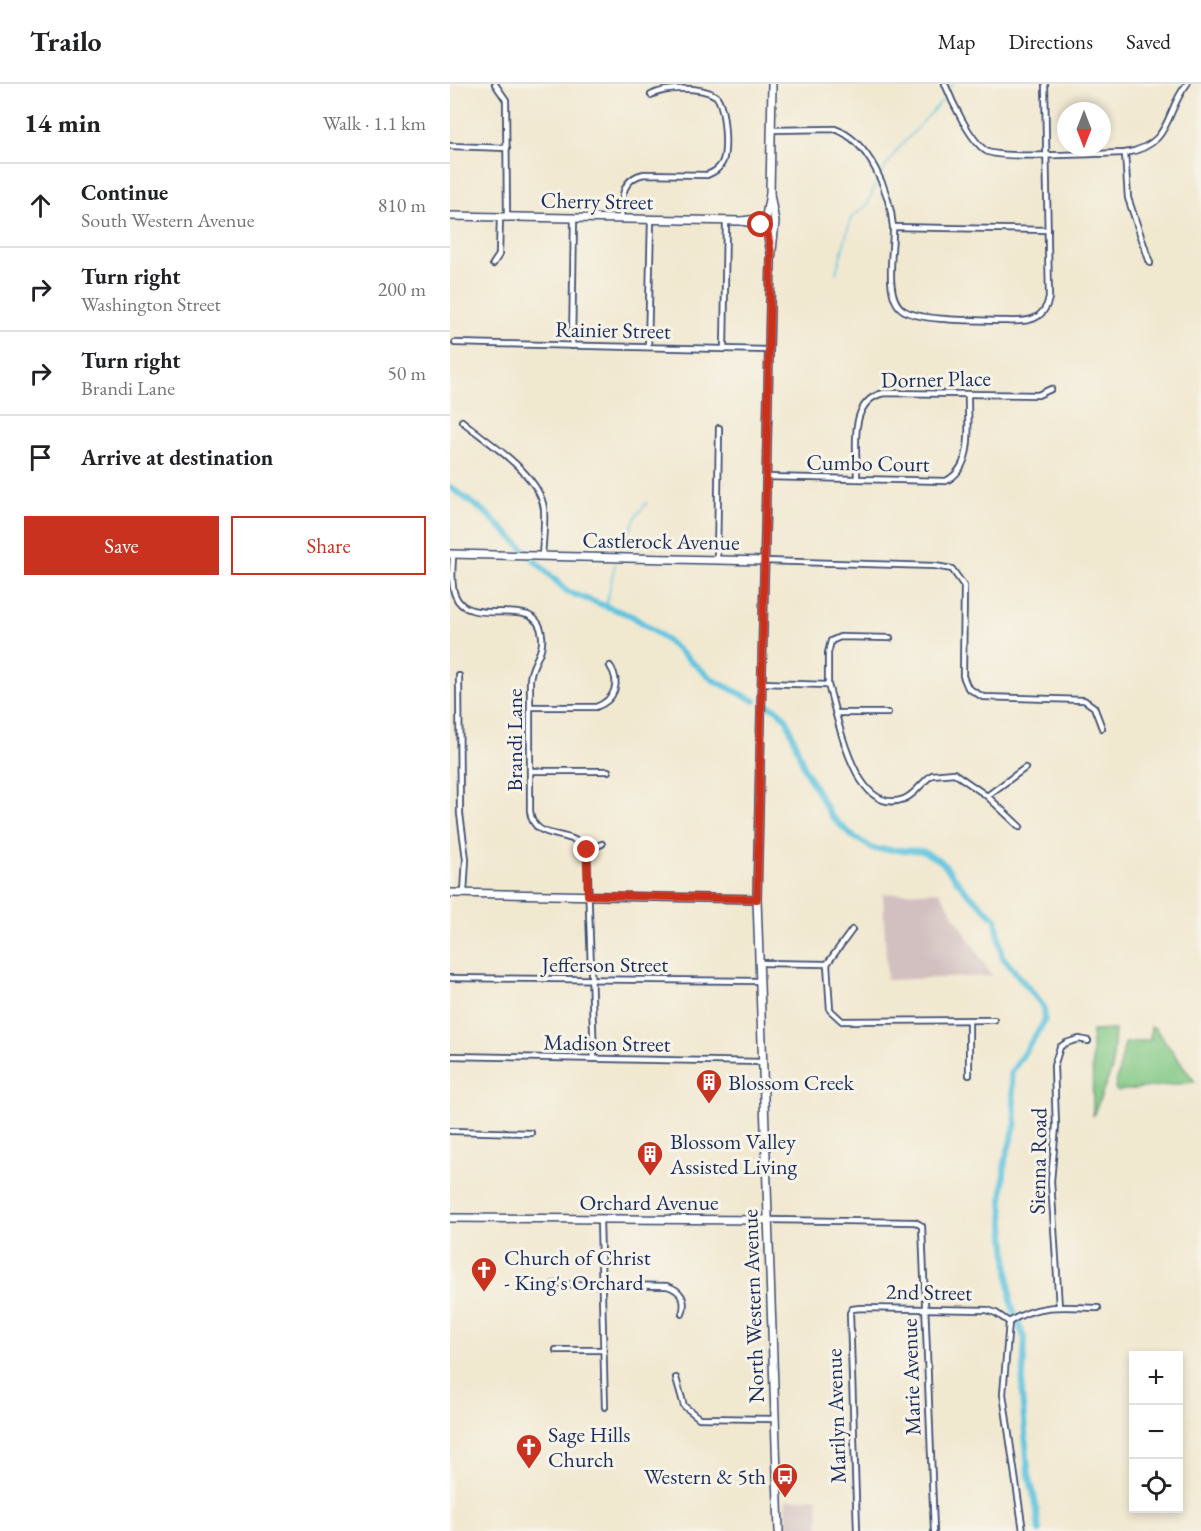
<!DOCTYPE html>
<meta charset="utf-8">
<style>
:root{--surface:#fff;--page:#f6f6f6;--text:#202124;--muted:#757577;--line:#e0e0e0;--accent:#c8321e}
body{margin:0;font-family:"EB Garamond",serif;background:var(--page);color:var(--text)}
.controls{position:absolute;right:18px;bottom:18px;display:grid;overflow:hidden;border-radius:0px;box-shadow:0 3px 9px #0003}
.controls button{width:54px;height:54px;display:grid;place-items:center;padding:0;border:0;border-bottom:2px solid var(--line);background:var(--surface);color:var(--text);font:30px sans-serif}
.compass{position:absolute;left:607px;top:18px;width:54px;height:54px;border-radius:50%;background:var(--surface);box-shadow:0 3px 9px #0003;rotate:180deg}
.stop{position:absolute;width:18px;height:18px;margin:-14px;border:4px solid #c8321e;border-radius:50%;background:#fff}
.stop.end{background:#c8321e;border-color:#fff;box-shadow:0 2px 6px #0008}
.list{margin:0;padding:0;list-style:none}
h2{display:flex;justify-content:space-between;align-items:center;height:78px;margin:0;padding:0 24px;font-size:26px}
h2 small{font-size:20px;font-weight:400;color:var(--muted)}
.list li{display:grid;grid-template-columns:39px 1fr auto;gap:18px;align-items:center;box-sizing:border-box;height:84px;padding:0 24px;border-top:2px solid var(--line)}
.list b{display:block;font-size:22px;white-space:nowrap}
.list p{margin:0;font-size:20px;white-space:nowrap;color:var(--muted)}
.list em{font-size:20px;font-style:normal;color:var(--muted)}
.actions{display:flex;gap:12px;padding:18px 24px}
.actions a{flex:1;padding:14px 0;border:2px solid var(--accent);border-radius:0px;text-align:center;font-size:21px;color:var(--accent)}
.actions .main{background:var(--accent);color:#fff}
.icon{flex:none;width:33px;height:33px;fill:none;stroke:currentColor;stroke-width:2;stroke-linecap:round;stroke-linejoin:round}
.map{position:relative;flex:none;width:751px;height:1447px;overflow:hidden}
header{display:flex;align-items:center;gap:36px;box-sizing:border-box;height:84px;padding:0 30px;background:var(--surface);border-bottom:2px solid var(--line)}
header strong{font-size:28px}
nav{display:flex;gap:33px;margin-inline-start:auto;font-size:21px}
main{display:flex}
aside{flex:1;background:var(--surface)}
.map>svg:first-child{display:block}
</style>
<header>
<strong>Trailo</strong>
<nav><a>Map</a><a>Directions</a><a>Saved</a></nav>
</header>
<main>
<aside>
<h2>14 min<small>Walk · 1.1 km</small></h2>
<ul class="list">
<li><svg class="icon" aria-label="ahead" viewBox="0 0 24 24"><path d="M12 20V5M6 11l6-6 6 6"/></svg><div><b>Continue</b><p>South Western Avenue</p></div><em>810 m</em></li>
<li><svg class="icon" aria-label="right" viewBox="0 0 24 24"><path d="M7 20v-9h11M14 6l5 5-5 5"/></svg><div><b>Turn right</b><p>Washington Street</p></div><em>200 m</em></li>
<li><svg class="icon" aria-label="right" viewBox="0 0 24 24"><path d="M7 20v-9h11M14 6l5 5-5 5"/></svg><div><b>Turn right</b><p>Brandi Lane</p></div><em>50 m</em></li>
<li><svg class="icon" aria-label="arrive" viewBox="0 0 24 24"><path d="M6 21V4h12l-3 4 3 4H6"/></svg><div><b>Arrive at destination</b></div></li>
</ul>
<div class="actions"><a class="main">Save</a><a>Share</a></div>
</aside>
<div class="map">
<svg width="751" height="1447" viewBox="0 0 751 1447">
<rect width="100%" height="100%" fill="#f7f3e8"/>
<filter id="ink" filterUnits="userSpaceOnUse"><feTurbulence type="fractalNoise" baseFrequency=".0167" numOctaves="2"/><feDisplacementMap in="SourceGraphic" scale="12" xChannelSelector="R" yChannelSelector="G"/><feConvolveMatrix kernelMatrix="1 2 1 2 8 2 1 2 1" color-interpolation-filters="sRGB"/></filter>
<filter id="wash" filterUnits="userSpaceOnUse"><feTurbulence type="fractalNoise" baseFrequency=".008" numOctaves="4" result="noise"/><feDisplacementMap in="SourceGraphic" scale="24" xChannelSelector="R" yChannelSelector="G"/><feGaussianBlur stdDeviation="1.35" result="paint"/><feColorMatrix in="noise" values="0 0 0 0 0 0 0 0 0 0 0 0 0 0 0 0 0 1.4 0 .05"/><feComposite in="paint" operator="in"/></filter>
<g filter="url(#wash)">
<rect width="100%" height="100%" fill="#f1e8d0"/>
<g fill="#d2bfc0">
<polygon points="489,807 542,892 437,896 433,810"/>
<polygon points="368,1414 369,1447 337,1447 336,1415"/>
</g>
<g fill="#80c884" stroke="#4e7c71" stroke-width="1.5">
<polygon points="701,943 705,944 745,998 667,1007 665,1004 675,959 700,956"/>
<polygon points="665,946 662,985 643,1032 642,947"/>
</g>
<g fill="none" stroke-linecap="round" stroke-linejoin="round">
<g stroke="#61c4df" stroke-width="1.5">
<polyline points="501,3 503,0"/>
<polyline points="432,89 447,66 492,17"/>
<polyline points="386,189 401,134 418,120 425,101"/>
<polyline points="172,465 186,432 197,419"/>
<polyline points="156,522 165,480"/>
</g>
<g stroke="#61c4df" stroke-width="6">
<polyline points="0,403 36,429 75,466"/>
<polyline points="84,476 118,508 182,532 210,551 263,596 305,617"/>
<polyline points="315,620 328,626 337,636 355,686 381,732 401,751 424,765 472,767 491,777 515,806 546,835 552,872 594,923 595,935 591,943 561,989 566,1039 555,1076 552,1117 561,1219 575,1256 572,1311 578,1386 586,1421 589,1447"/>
</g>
</g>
</g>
<g filter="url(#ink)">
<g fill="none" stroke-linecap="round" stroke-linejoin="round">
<g stroke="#3b4b6f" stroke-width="8">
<g id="street">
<polyline points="45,0 56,16 57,133"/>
<path d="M495 0C502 18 520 56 536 67 550 76 652 69 675 69 723 61 714 28 737 0"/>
<path d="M322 46 385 45C419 57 440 108 443 143 444 164 433 213 453 226 471 238 533 236 557 237 577 238 594 237 599 214L595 0"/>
<polyline points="0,62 57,64"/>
<polyline points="675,69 678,114 700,179"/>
<path d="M171 135C172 116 170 95 194 90L257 91C264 88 268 86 272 79 278 67 275 22 266 12 251 2 217 3 201 11"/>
<polyline points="443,143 598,146"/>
<polyline points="43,180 49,171 50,133"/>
<polyline points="5,259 319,266"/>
<polyline points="122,262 124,134"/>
<polyline points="198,263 201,136"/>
<polyline points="274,265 276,137"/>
<path d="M12 337C37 358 90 390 94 425 95 440 93 456 92 472"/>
<path d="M316 393 496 397C526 382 517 338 518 310"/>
<path d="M407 395C407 366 397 317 434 309L588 311 601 305"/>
<path d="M3 470C3 482 0 499 5 511 19 548 88 506 92 552 94 570 81 579 80 596V727C84 760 121 743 137 766L144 975"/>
<polyline points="267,476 269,344"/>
<polyline points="314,477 485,482 502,485 514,502 513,592 518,604 533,613 634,616 644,623 652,644"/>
<polyline points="9,592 10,730 16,775 14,809"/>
<path d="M312 599 378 601C388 632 404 734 454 715 465 711 472 698 482 691L504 689 537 712 570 743"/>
<polyline points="378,601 378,569 381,557 390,553 440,554"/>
<path d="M80 623H146C165 616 171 599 160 582"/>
<polyline points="387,629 438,629"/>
<polyline points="80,687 158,687"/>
<polyline points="537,712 575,684"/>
<polyline points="137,766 152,760"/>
<polyline points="309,879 377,880"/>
<polyline points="377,880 380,926 392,937 544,936"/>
<polyline points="377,880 402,846"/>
<polyline points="0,894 310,897"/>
<polyline points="519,937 519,991"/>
<polyline points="0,972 313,978"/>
<polyline points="0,1047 81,1049"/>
<polyline points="150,1136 155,1323"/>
<polyline points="318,1136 465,1138 472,1142 484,1447"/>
<path d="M104 1200 217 1202C231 1206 237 1216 232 1230"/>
<polyline points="609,1223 601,1097 606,1042 604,982 610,963 616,959 629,955 638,957"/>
<path d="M559 1238C589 1219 613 1223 648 1224"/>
<polyline points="106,1266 154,1266"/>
<polyline points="226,1294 234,1322 249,1334 325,1335"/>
<polyline points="407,1447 400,1229 402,1225 410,1224 537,1226 546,1229 559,1238 553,1310 573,1447"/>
</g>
</g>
<g stroke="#3b4b6f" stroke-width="10">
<g id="secondary">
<polyline points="320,110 325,138 321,176 307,815 329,1447"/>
<polyline points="0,132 292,137 314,141"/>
<polyline points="316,132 320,110 322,0"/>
<polyline points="292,137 314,134"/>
<polyline points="316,143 321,169"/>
<polyline points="0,470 314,477"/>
<polyline points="0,809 307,815"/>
<polyline points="0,1134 318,1136"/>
</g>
</g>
<use href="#street" stroke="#fff" stroke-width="4.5"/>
<use href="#secondary" stroke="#fff" stroke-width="7"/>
</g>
</g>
<g fill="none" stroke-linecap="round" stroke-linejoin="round" filter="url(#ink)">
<polyline stroke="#c8321e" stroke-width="8" points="137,766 138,811 307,815 321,169 317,146 311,141"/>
</g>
<defs>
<g id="building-pin" transform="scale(1.35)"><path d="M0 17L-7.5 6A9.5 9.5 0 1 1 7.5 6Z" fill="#c8321e" stroke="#f7f3e8"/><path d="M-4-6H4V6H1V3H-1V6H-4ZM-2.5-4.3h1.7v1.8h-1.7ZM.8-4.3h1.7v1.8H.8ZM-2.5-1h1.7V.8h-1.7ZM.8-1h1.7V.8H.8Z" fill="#fff"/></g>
<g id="church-pin" transform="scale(1.35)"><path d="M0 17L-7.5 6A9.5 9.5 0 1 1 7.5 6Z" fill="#c8321e" stroke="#f7f3e8"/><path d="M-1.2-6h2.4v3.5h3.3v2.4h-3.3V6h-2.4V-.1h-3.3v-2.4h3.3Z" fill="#fff"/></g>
<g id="bus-pin" transform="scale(1.35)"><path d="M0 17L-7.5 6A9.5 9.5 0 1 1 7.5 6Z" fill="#c8321e" stroke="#f7f3e8"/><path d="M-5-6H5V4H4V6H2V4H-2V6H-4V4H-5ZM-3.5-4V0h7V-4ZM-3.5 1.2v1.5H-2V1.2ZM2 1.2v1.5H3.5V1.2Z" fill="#fff"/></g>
</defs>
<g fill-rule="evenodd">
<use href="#building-pin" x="259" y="998"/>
<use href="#building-pin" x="200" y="1070"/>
<use href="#church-pin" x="34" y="1186"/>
<use href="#church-pin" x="79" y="1363"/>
<use href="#bus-pin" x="335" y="1392"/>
</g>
<g text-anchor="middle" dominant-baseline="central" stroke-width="6" stroke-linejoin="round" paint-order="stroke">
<g font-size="22" fill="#1b2f5e" stroke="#f7f3e8">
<text transform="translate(147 117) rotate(1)">Cherry Street</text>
<text transform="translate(163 246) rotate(1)">Rainier Street</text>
<text transform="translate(486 295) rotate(-1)">Dorner Place</text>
<text transform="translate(418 379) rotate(1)">Cumbo Court</text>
<text transform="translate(211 457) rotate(1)">Castlerock Avenue</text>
<text transform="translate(64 656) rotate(-90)">Brandi Lane</text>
<text x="155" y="880">Jefferson Street</text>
<text transform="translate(157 959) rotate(1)">Madison Street</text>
<text transform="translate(588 1077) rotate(-89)">Sienna Road</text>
<text x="199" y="1118">Orchard Avenue</text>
<text transform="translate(479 1208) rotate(1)">2nd Street</text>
<text transform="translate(303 1222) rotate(-92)">North Western Avenue</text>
<text transform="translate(461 1293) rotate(-92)">Marie Avenue</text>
<text transform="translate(386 1332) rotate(-92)">Marilyn Avenue</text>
</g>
<g font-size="22" fill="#1b2f5e" stroke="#f7f3e8" text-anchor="start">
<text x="278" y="998">Blossom Creek</text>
<text x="220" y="1057">Blossom Valley<tspan x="220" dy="25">Assisted Living</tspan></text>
<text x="54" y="1173">Church of Christ<tspan x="54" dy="25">- King's Orchard</tspan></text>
<text x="98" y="1350">Sage Hills<tspan x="98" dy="25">Church</tspan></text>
<text x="316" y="1392" text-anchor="end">Western &amp; 5th</text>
</g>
</g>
</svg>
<div class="controls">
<button>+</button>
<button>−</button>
<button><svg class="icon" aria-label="locate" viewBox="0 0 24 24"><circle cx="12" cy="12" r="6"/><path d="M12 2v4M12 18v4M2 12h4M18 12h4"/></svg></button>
</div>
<svg class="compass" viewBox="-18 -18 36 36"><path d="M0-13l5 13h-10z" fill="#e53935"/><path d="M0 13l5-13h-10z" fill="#757577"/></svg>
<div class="stop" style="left:311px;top:141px"></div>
<div class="stop end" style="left:137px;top:766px"></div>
</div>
</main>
